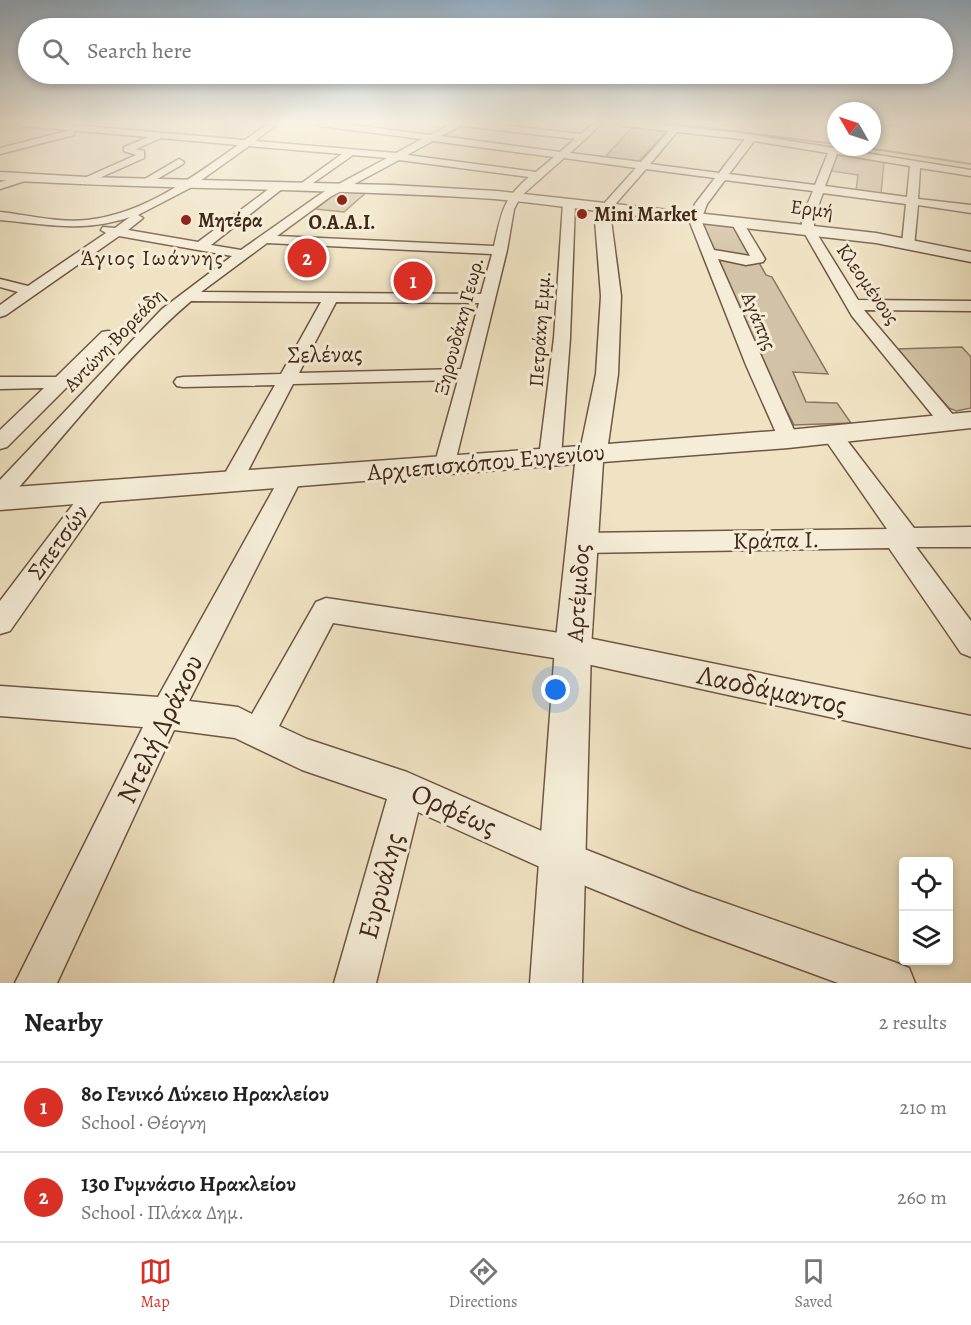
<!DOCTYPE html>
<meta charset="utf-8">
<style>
:root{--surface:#fff;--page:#f2f2f2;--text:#222;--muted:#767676;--line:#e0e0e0;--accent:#d93025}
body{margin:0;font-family:Alegreya,serif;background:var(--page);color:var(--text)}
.controls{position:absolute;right:18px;bottom:18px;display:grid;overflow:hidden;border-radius:6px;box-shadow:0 3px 9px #0003}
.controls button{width:54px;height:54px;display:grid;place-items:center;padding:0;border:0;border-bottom:2px solid var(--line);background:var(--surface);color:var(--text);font:30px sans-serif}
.compass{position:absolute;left:827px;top:102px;width:54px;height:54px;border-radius:50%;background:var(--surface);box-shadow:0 3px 9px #0003;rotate:309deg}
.you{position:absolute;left:556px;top:690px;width:21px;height:21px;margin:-15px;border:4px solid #fff;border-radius:50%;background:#1a73e8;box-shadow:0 0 0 9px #1a73e833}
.badge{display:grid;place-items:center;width:39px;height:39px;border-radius:50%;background:var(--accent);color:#fff;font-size:20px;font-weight:700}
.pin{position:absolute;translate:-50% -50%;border:3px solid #fff;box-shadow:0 2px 6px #0006}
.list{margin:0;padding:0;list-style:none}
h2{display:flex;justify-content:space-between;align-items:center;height:78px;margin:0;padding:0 24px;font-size:26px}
h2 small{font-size:20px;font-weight:400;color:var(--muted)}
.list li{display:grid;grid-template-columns:39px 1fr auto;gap:18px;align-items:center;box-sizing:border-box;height:90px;padding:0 24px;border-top:2px solid var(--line)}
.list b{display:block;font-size:22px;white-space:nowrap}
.list p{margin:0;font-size:20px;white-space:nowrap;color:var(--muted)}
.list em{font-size:20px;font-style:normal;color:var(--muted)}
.icon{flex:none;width:33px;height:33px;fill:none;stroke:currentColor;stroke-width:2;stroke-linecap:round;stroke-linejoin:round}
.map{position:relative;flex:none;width:971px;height:983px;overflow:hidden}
.search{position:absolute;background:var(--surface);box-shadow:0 3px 9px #0003;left:18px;right:18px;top:18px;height:66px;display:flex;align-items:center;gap:15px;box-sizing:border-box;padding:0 21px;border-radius:33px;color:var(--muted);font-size:22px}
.sheet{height:258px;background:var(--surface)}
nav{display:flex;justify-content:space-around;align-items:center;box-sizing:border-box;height:84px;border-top:2px solid var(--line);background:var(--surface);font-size:16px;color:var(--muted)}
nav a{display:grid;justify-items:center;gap:3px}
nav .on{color:var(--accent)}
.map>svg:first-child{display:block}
</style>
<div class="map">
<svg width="971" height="983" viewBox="0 0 971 983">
<rect width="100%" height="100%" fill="#f0e3c3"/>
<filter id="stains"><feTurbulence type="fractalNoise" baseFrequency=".00333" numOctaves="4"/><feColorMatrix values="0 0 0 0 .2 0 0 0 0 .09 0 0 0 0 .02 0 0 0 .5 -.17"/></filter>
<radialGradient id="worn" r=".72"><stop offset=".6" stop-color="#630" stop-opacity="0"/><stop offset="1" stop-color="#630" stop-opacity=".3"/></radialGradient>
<g fill="#d2c3a6" stroke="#8a765e" stroke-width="1.5">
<polygon points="634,126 669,130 636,164 603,159"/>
<polygon points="837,154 884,162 881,194 856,191 858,175 831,171"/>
<polygon points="341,190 368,191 344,212 315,209"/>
<polygon points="700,221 738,225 766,275 772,277 828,374 793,372 806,402 837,403 851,423 794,425 765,368"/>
<polygon points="962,347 971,357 971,408 956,411 949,408 896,349"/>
</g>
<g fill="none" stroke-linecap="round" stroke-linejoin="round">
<g stroke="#87725b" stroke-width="2">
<polyline points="669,123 836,144"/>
<polyline points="861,147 971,164"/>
</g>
<g stroke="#6e5742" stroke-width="3">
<g id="minor">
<path d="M17 123H49L245 140 269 123H278L255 141 396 153 422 139 320 126 316 123H338L430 135 453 123H485L581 134 594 123H603L570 153 641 162 669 131 622 126 618 123H644L741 133 971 170V176L920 168 918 199 971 205V213L918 205 914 247H904L902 244 906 204 823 193 814 217V229L858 300 971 301V311L864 310 960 423 957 428 950 429 943 428 852 316 802 229V217L813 191 725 180 707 204 701 220 714 250 750 256 731 222 737 218 741 219 765 259 763 262 746 265 718 259 798 439 795 444 788 446 781 444 746 365 689 220 695 204 715 178 646 169 611 209 607 210 601 207 636 168 564 158 521 196 514 209 507 250 453 471 445 474 437 471 434 466 458 380 293 384 239 488 231 490 223 488 220 482 275 385 183 387 177 386 174 382 177 378 183 377 281 374 321 302 191 301C123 359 67 433 8 500L0 502V480L162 309 232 256 119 236 6 315 0 317V305L18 292 0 287V279L28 286 106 233 101 230 103 227 115 228 130 217C83 233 47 224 0 220V212C28 215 59 223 87 220 144 214 193 177 238 145L161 138 136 149 144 151V158L86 184 81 181 82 179 136 155 124 151V147L149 137 21 126ZM462 125 464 126 575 139 560 152 441 136ZM677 132 741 139H745L719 173 650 164ZM433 141 554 157 536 172 407 155ZM754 141 828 153 815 185 729 174ZM249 146 342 154 299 185V189L303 190 353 155 387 158 322 193 241 250 211 245 282 189V185H274L198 242 128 230 143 218 138 215 190 188ZM837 154 910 166 907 197 825 186ZM399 160 529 177C502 200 502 212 494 246L277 236 330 197ZM267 243 492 254 481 294 201 292ZM336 302 479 303 461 369 299 373Z"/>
<polygon points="888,123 897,123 892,126"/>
<polygon points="71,130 74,131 74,135 0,154 0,148"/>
<polygon points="179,159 184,162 183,164 147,185 143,186 138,183"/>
<polygon points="24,175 28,176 28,180 0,189 0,182"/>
<polygon points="569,200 575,203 570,338 561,457 557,462 550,464 543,462 539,457 554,338 563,203"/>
<polygon points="108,331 114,332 116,336 114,340 7,447 0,449 0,430 44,388 0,389 0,377 56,377 102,332"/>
<polygon points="832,428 839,430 914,528 971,527 971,547 916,547 971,621 971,657 961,653 889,548 581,553 572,550 569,543 572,536 581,533 887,529 822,435 825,430"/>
<polygon points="291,470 299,472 302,478 189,701 238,707 252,714 316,602 326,598 573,635 971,716 971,748 573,661 333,623 279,726 307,739 407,772 569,843 691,891 894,962 909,968 915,983 838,983 691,929 549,871 418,812 376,983 334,983 387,799 302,770 235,738 174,730 57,983 15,983 143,727 0,716 0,686 158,697 283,472"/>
<polygon points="95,484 103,486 106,492 103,498 10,631 0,634 0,601 87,486"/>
</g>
</g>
<g stroke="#6e5742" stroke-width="3">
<path id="tertiary" d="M0 172 86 177 391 185 497 191 876 233 971 252V262L876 243 613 213 611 220 621 296 618 374 608 444 788 430 971 412V428L788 448 603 462 591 648 582 983H530L555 648 575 464 0 510V488L581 446 596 374 601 296 595 220 598 211C564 207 529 202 495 199 330 188 165 190 0 180Z"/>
</g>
<use href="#minor" fill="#f5edd8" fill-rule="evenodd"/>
<use href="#tertiary" fill="#f5edd8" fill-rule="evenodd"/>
</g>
<linearGradient id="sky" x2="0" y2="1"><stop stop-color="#93adc2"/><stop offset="0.47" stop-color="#f8f2e4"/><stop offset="1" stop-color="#f8f2e4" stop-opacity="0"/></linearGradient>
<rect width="971" height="260" fill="url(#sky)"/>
<g fill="#8f2418" stroke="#f5edd8" stroke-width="2">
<circle cx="342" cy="200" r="6"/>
<circle cx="582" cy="214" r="6"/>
<circle cx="186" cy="220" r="6"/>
</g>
<g text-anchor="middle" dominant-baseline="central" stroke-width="6" stroke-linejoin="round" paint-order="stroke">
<g font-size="20" fill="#422817" stroke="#f5edd8">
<text transform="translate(812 209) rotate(7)">Ερμή</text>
<text transform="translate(868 284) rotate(55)">Κλεομένους</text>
<text transform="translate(759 321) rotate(67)">Αγάπης</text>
<text transform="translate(459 326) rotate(-75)">Ξηρουδάκη Γεωρ.</text>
<text transform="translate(540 329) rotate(-86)">Πετράκη Εμμ.</text>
<text transform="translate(114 340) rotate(-46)">Αντώνη Βορεάδη</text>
</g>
<g font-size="20" font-weight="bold" fill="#422817" stroke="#f5edd8" text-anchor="start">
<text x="594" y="214">Mini Market</text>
<text x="198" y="220">Μητέρα</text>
<text x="342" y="222" text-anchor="middle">Ο.Α.Α.Ι.</text>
</g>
<g font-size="22" letter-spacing="1.5" fill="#422817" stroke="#f5edd8">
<text x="152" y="258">Άγιος Ιωάννης</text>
</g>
<g font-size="24" fill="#422817" stroke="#f5edd8">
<text transform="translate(325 354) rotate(-1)">Σελένας</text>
<text transform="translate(486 462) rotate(-5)">Αρχιεπισκόπου Ευγενίου</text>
<text transform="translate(776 540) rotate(-1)">Κράπα Ι.</text>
<text transform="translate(58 542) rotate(-54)">Σπετσών</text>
<text transform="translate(578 593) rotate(-86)">Αρτέμιδος</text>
</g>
<g font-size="28" fill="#422817" stroke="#f5edd8">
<text transform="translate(772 690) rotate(12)">Λαοδάμαντος</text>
<text transform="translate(160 729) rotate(-64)">Ντελή Δράκου</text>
<text transform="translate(454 810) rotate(24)">Ορφέως</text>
<text transform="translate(381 886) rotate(-75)">Ευρυάλης</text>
</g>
</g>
<rect width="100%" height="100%" filter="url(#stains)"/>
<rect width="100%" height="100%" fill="url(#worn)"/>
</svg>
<div class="controls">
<button><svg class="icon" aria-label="locate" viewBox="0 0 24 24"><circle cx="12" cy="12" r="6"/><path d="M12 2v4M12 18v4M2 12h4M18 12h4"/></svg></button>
<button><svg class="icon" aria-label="layers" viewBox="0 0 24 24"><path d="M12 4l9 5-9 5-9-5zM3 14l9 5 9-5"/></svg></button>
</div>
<svg class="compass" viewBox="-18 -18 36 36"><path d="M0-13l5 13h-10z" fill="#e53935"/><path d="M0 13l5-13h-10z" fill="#767676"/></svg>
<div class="you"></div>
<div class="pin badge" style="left:413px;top:281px">1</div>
<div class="pin badge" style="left:307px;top:258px">2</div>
<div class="search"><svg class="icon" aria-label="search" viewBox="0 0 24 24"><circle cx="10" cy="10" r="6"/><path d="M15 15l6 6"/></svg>Search here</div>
</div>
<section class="sheet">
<h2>Nearby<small>2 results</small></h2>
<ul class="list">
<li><span class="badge">1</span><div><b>8ο Γενικό Λύκειο Ηρακλείου</b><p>School · Θέογνη</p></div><em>210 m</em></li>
<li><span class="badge">2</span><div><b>13o Γυμνάσιο Ηρακλείου</b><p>School · Πλάκα Δημ.</p></div><em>260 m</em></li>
</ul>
</section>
<nav>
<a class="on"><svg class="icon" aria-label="map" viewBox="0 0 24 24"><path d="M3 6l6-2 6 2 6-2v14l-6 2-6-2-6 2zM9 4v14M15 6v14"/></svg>Map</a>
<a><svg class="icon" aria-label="directions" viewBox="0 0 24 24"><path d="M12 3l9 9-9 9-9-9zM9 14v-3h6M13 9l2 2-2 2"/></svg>Directions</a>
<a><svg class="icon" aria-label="saved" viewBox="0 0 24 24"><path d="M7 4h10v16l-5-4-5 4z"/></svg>Saved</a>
</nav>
